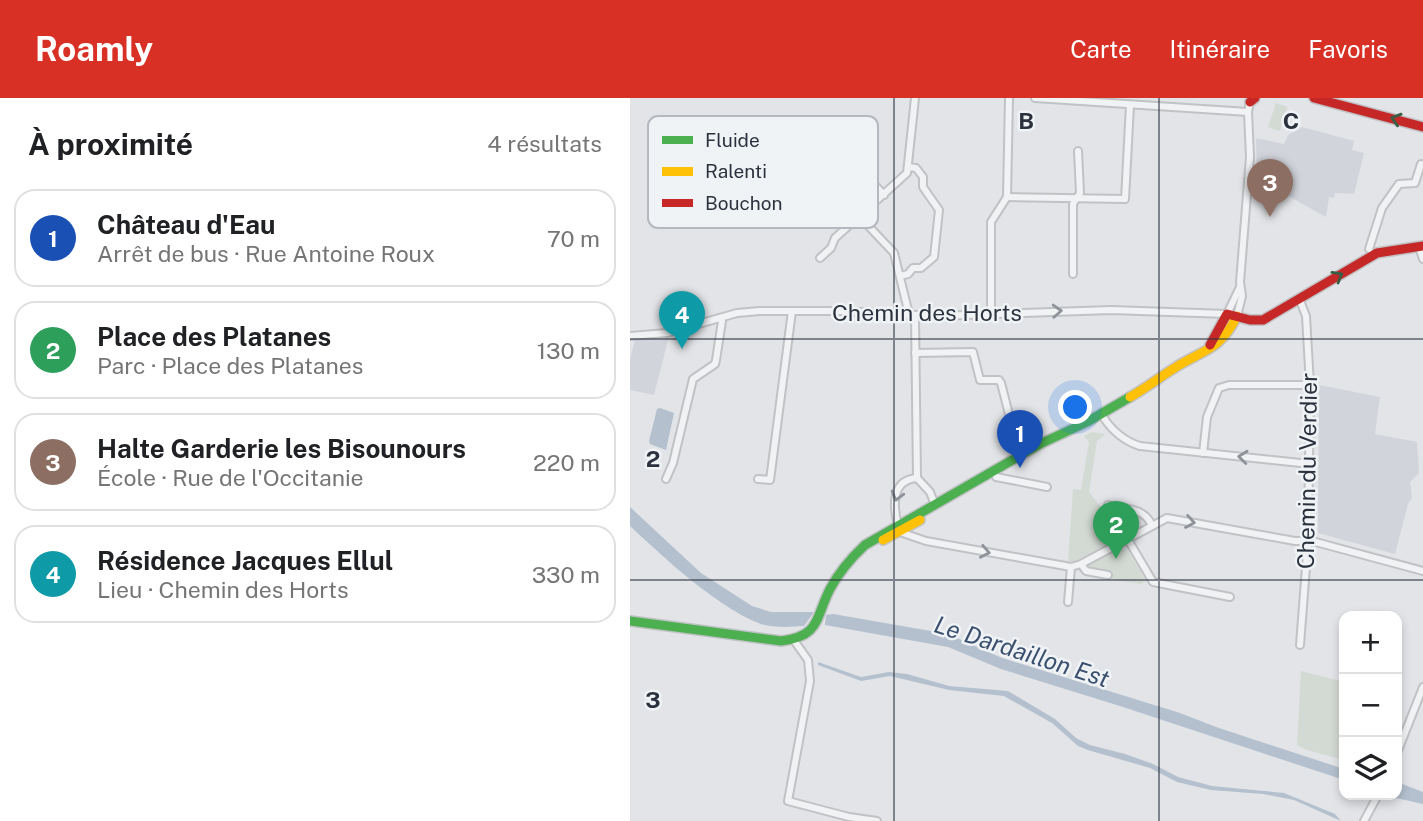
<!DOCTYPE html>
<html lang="fr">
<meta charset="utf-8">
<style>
:root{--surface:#fff;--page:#f6f6f6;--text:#202124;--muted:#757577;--line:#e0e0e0;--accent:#d93025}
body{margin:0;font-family:"Public Sans",sans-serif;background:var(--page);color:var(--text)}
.controls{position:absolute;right:21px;bottom:21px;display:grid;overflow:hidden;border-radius:14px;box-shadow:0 4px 10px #0003}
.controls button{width:63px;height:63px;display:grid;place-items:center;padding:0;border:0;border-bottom:2px solid var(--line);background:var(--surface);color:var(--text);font:35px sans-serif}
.you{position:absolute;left:446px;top:310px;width:24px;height:24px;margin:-18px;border:5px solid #fff;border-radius:50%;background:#1a73e8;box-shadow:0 0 0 10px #1a73e833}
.badge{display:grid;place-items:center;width:46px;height:46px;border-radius:50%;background:var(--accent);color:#fff;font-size:23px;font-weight:700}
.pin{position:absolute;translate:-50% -58px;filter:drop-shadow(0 2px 4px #0008)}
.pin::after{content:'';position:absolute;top:37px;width:24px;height:21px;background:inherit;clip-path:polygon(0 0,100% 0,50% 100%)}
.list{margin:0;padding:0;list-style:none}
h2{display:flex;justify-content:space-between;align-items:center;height:91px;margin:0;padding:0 28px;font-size:30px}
h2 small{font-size:23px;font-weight:400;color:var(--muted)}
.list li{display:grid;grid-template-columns:46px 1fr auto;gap:21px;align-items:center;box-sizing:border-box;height:98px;margin:0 14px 14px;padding:0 14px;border:2px solid var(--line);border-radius:21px}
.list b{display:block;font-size:26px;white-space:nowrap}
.list p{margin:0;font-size:23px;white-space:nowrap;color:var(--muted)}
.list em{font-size:23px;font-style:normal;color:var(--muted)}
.icon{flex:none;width:38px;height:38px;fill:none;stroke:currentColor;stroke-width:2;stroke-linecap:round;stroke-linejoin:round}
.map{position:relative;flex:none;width:793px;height:723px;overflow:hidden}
header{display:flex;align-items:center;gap:42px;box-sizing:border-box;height:98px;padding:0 35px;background:var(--accent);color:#fff}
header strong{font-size:33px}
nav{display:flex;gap:38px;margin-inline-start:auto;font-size:24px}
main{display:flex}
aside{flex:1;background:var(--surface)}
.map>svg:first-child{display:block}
</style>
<header>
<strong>Roamly</strong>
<nav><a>Carte</a><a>Itinéraire</a><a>Favoris</a></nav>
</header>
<main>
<aside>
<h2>À proximité<small>4 résultats</small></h2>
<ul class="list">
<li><span class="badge" style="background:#1a4fb4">1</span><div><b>Château d'Eau</b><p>Arrêt de bus · Rue Antoine Roux</p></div><em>70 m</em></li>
<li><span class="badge" style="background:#2e9e5b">2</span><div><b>Place des Platanes</b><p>Parc · Place des Platanes</p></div><em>130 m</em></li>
<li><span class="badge" style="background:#8d6e63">3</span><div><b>Halte Garderie les Bisounours</b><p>École · Rue de l'Occitanie</p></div><em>220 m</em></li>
<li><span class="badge" style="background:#0f9aa8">4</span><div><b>Résidence Jacques Ellul</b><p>Lieu · Chemin des Horts</p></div><em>330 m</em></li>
</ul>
</aside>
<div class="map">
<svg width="793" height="723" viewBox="0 0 793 723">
<rect width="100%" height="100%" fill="#e2e4e7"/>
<g fill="#d1d4da">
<polygon points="672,29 724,43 722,52 734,55 724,96 705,95 704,100 699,99 696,119 646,91 643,94 634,89 627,78 626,40 654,46 658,37"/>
<polygon points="39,238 24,297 0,292 0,261 5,242 30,241"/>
<polygon points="689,287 750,299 745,336 787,344 789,375 780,384 782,400 778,406 765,456 688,435"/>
</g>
<g fill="#d3dad3">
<polygon points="646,5 657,9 650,33 638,29"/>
<path d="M462 334 475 336 467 343 459 394 471 409 506 415C510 420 512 425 507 431 497 440 457 456 443 464L438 463 443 391 451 392 459 344 454 338Z"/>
<polygon points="491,450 498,453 516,483 511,486 480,481 480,475 457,470 456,468"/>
<polygon points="671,573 714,584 714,662 677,652 667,647"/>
</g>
<g fill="#b4c0ce">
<polygon points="30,310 44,315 36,352 20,346 19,343 27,311"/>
<path d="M0 409 71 475 122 508 141 514H184L174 528C160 529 144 530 131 526 117 521 104 513 92 505 58 482 30 456 0 428Z"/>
<polygon points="203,516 318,536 372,560 550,615 586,629 714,671 714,682 493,609 371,571 318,549 195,527 196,517"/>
<polygon points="188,564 231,579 259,574 277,576 319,588 378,593 425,621 446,640 460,647 495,656 523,666 548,679 582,688 654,695 705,716 711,723 664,702 633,696 581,692 547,684 520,670 458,652 448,648 422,625 374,598 319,592 260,578 231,583 188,567"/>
<polygon points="767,684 793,694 793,706 753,697 767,697"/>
</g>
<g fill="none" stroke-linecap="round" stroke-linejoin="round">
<g stroke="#c1c2c5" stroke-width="10">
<g id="street">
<polyline points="405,0 618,14"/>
<polyline points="212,51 254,97"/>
<polyline points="377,99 495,101 500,7"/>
<polyline points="189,104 206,88 212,90 233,74"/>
<polyline points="229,118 264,155 279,216"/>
<polyline points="789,149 793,161"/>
<polyline points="739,151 752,110 769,86 785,85 791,66 793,67"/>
<polyline points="190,160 201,150 205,140 277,75 285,0"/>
<polyline points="443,176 443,106 450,95 448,53"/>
<polyline points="270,178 278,176 283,170 291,170 304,159 309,112 293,89 293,79 286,70 278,69"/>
<polyline points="669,200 676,218 680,287 678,443 670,547"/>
<polyline points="361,216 361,124 377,99 379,0"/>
<polyline points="285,218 287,380"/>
<polyline points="607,218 612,198 610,184 620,59 618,14 620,4"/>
<polyline points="0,238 37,235 107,215 130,213 211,213 306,218 481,212 597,216 610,189"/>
<polyline points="285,255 343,254 350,282 369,282 371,285 384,336 394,356"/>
<path d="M474 320C482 333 496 344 510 348L680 366"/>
<polyline points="573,355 577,319 589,290 599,287 680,287"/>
<polyline points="366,379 417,389"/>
<polyline points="287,380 300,394 305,407"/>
<polyline points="36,381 43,365 63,281 85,266 86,262 92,223 90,220"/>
<polyline points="128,381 140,382 162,213"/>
<path d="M478 407C495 411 513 409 522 427"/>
<path d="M268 428C263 408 261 382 287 380"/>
<polyline points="270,434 296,443 441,469 451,466 537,420 665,443 682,443 793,473"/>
<polyline points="497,440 523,484 600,499"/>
<polyline points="451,466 456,473 478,477"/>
<polyline points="438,504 441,469"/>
<polyline points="163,541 178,562 180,583 158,703 219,719 247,723"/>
<polyline points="767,655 793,589"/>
<polyline points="734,723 748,697"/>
</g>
</g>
<g stroke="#c1c2c5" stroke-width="12">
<path id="fast" d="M0 523 151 543C191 538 185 520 200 491 209 474 221 460 235 447L410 346 457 324 500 299"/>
</g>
<g stroke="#c1c2c5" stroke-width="12">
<g id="slow">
<path d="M500 299C516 290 530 279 546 269 575 251 590 252 607 218"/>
<polyline points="253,442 290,422"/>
</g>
</g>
<g stroke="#c1c2c5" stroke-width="12">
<g id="jam">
<polyline points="684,0 793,29"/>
<polyline points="620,4 625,0"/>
<polyline points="580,247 597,216 620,222 633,222 747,155 793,148"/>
</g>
</g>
<use href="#street" stroke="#f1f2f4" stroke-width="6"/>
<use href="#fast" stroke="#4caf50" stroke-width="9"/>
<use href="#slow" stroke="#ffc107" stroke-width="9"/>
<use href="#jam" stroke="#c62828" stroke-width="9"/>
</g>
<defs><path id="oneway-chevron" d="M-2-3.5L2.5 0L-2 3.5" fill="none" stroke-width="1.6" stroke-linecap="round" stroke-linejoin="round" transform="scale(1.75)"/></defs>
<g stroke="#375e44">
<use href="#oneway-chevron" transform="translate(766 21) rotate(-163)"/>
<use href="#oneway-chevron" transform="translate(708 178) rotate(-30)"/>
</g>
<g stroke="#8e9299">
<use href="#oneway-chevron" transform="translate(427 213) rotate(-3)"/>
<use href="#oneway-chevron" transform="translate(613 359) rotate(-174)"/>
<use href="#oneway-chevron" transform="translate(267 398) rotate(105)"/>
<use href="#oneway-chevron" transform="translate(560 424) rotate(10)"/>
<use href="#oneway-chevron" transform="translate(355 454) rotate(11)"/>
</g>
<path fill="none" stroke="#2b323e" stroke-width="2" stroke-opacity="0.55" d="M264 0V723M529 0V723M0 241H793M0 482H793"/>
<g text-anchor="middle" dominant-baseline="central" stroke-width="5" stroke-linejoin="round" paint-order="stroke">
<g font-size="23" fill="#2b323e" stroke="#f0f3f6">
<text x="297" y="214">Chemin des Horts</text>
<text transform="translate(677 373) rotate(-89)">Chemin du Verdier</text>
</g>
<g font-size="24" font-style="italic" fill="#3a506e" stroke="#f0f3f6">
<text transform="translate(392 553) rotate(18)">Le Dardaillon Est</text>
</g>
</g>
<rect x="18" y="18" width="230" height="112" rx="10" fill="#f0f3f6" stroke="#b5b9bf" stroke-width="2"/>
<rect x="32" y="38" width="31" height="8" fill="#4caf50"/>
<rect x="32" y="69" width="31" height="9" fill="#ffc107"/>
<rect x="32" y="101" width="31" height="8" fill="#c62828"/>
<g font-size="19" fill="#2b323e">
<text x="75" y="49">Fluide</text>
<text x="75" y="80">Ralenti</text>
<text x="75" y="112">Bouchon</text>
</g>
<g font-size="23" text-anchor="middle" font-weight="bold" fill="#2b323e" stroke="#f0f3f6" stroke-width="5" stroke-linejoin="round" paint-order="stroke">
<text x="396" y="31">B</text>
<text x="661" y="31">C</text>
<text x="23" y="369">2</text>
<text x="23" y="610">3</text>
</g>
</svg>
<div class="controls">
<button>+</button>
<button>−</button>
<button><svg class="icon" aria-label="layers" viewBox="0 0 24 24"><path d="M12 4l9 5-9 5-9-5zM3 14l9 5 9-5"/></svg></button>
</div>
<div class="you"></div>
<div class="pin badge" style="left:390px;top:370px;background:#1a4fb4">1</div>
<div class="pin badge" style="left:486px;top:461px;background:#2e9e5b">2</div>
<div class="pin badge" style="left:640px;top:119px;background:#8d6e63">3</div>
<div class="pin badge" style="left:52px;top:251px;background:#0f9aa8">4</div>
</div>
</main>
